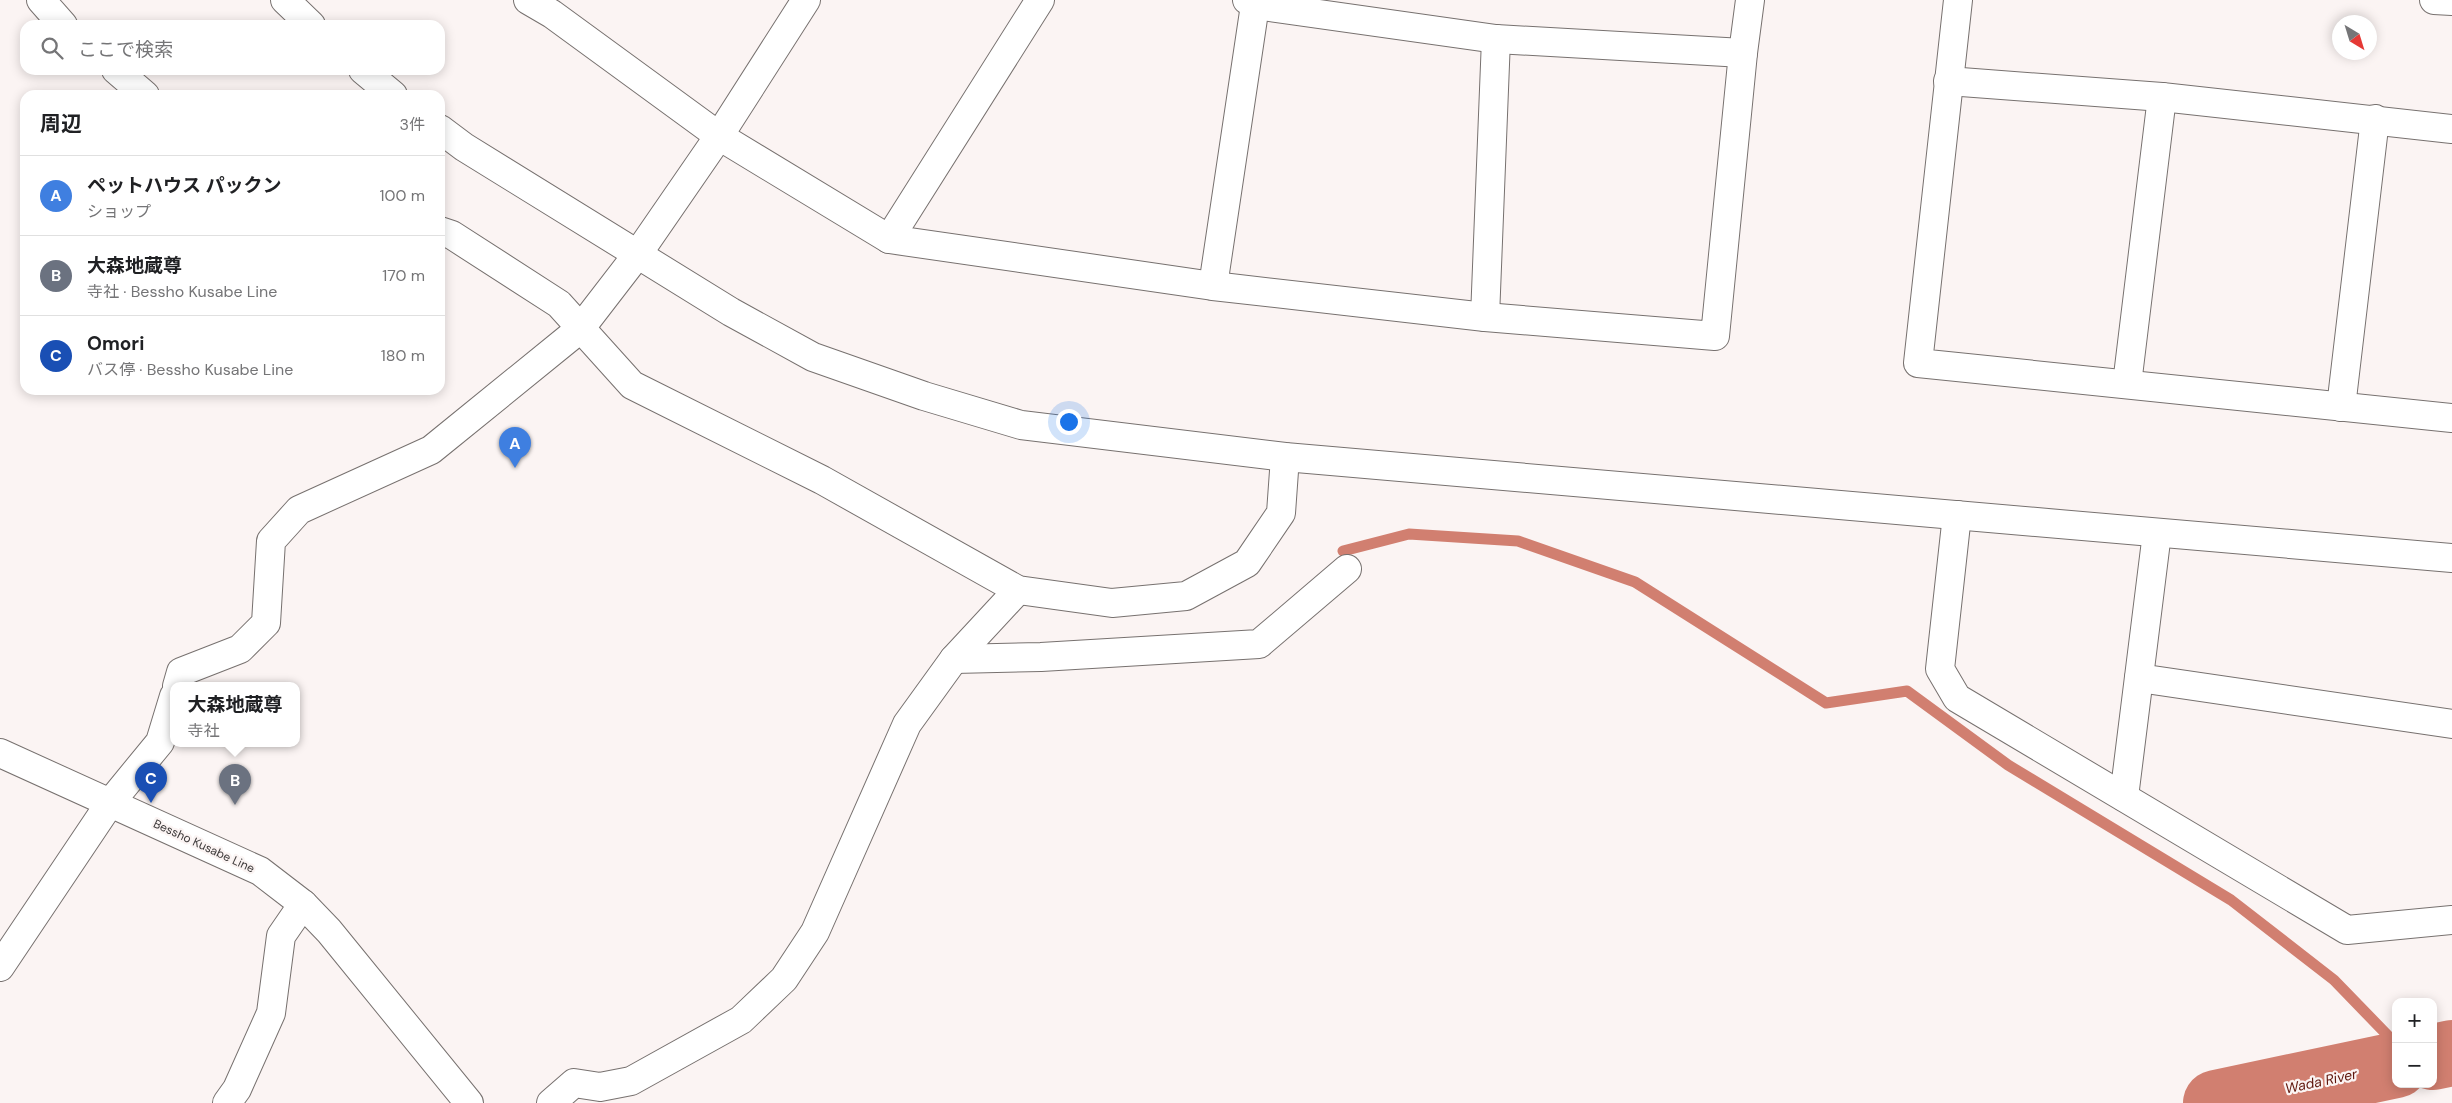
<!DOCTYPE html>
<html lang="ja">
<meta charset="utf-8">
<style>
:root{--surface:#fff;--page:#f2f2f2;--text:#202124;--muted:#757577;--line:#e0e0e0;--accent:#2563eb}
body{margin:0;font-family:"DM Sans","Noto Sans JP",sans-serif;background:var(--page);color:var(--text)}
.controls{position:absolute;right:15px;bottom:15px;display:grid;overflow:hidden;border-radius:10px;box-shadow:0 2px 12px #0003}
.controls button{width:45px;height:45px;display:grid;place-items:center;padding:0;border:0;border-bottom:1px solid var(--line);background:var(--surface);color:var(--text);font:25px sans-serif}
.compass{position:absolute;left:2332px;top:15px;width:45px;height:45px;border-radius:50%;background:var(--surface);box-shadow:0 2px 12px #0003;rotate:142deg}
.you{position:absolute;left:1068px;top:421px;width:18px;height:18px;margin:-12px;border:4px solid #fff;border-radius:50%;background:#1a73e8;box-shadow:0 0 0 8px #1a73e833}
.badge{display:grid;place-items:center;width:32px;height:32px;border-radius:50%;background:var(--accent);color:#fff;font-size:16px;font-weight:700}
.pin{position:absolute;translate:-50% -41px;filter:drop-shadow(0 1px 2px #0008)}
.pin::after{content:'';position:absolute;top:26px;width:18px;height:15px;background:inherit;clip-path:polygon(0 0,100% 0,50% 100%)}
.popup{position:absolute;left:170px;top:682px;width:130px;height:65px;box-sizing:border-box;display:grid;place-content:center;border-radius:10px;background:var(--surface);filter:drop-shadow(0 1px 4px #0005);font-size:16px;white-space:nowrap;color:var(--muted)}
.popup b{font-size:19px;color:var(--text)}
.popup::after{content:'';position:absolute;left:50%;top:100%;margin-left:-10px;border:10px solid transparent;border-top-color:var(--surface)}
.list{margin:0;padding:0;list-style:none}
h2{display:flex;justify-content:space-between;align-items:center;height:65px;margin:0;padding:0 20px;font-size:21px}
h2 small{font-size:16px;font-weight:400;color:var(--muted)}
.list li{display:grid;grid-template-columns:32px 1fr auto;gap:15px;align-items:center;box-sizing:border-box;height:80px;padding:0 20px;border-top:1px solid var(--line)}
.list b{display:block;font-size:19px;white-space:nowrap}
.list p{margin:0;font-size:16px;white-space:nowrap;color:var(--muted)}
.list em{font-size:16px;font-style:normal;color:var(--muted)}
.icon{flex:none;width:28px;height:28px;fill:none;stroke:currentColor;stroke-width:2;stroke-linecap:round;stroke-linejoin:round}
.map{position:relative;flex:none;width:2452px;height:1103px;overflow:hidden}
.search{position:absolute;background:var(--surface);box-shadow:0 2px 12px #0003;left:20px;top:20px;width:425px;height:55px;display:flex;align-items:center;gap:12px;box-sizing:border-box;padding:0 18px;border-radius:15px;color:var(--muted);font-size:19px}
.panel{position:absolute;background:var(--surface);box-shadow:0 2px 12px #0003;left:20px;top:90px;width:425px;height:305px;border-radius:15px}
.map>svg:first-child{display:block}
</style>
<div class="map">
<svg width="2452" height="1103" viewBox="0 0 2452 1103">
<rect width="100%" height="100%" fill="#fbf4f3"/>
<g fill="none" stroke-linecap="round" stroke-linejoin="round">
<polyline stroke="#d17f70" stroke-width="11" points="1343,551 1409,534 1518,541 1635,582 1826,703 1907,691 2008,765 2231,900 2334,980 2396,1044"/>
<g stroke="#d17f70" stroke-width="66">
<polyline points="2433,1057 2452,1053"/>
<polyline points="2216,1103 2396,1065"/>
</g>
<g stroke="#77716f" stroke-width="30">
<g id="minor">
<polyline points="41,0 63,25"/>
<polyline points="285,0 311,25"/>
<polyline points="528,0 552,14 719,136 889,239 1213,286 1485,317 1715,336 1743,53 1750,0"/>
<polyline points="1247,0 1255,5 1496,39 1743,53"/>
<polyline points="1958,0 1918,363 2452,418"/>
<polyline points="2434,0 2452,1"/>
<polyline points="116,70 145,95"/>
<polyline points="363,70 393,95"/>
<polyline points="1948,81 2162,97 2452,129"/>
<polyline points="440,129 464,147 731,312 813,357 924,396 1021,425 1285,457 2452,558"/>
<polyline points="440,231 452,235 559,304 632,385 822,480 1018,590 1112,603 1186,596 1247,563 1281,513 1285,457"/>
<polyline points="889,239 1040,0"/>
<polyline points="1213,286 1255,5"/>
<polyline points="1485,317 1496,39"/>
<polyline points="2127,384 2162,97"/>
<polyline points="2341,407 2375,119"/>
<polyline points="1957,515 1940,669 1957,698 2347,930 2452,920"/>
<polyline points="954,659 1041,657 1259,644 1347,569"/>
<polyline points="2139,678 2452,724"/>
<polyline points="177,686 181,672 240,649 266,623 271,541 299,510 431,450 580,329 637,255 719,136 806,0"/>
<polyline points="2124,797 2157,533"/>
<polyline points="0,967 110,803 160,742 174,696"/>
<polyline points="227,1103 237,1089 271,1013 281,936 303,904"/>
<polyline points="551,1103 574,1083 600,1087 631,1081 741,1020 784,979 815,932 907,724 954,659 1018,590"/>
</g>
</g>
<g stroke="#77716f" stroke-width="30">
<polyline id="major" points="0,753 260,871 303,904 329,931 469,1103"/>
</g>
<use href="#minor" stroke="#fff" stroke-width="28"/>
<use href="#major" stroke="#fff" stroke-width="28"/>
</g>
<g text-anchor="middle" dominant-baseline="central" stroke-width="4.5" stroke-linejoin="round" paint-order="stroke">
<g font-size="12" fill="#3d3a3a" stroke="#fbf4f3">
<text transform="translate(204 846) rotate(25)">Bessho Kusabe Line</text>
</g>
<g font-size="14" font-style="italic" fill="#5f150b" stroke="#fbf4f3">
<text transform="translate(2321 1081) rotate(-12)">Wada River</text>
</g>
</g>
</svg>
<div class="controls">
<button>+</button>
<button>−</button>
</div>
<svg class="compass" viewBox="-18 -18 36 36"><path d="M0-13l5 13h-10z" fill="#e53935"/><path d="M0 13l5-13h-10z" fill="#757577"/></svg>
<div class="you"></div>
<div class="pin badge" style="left:515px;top:468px;background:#3f7fe0">A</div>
<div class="pin badge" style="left:235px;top:805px;background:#6b7280">B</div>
<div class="popup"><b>大森地蔵尊</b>寺社</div>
<div class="pin badge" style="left:151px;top:803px;background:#1a4fb4">C</div>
<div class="search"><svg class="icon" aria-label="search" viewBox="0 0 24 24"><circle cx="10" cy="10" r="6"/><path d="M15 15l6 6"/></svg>ここで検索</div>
<section class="panel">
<h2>周辺<small>3件</small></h2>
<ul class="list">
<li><span class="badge" style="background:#3f7fe0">A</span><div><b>ペットハウス パックン</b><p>ショップ</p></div><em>100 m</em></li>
<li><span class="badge" style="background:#6b7280">B</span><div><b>大森地蔵尊</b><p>寺社 · Bessho Kusabe Line</p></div><em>170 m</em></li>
<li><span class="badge" style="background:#1a4fb4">C</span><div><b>Omori</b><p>バス停 · Bessho Kusabe Line</p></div><em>180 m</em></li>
</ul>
</section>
</div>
